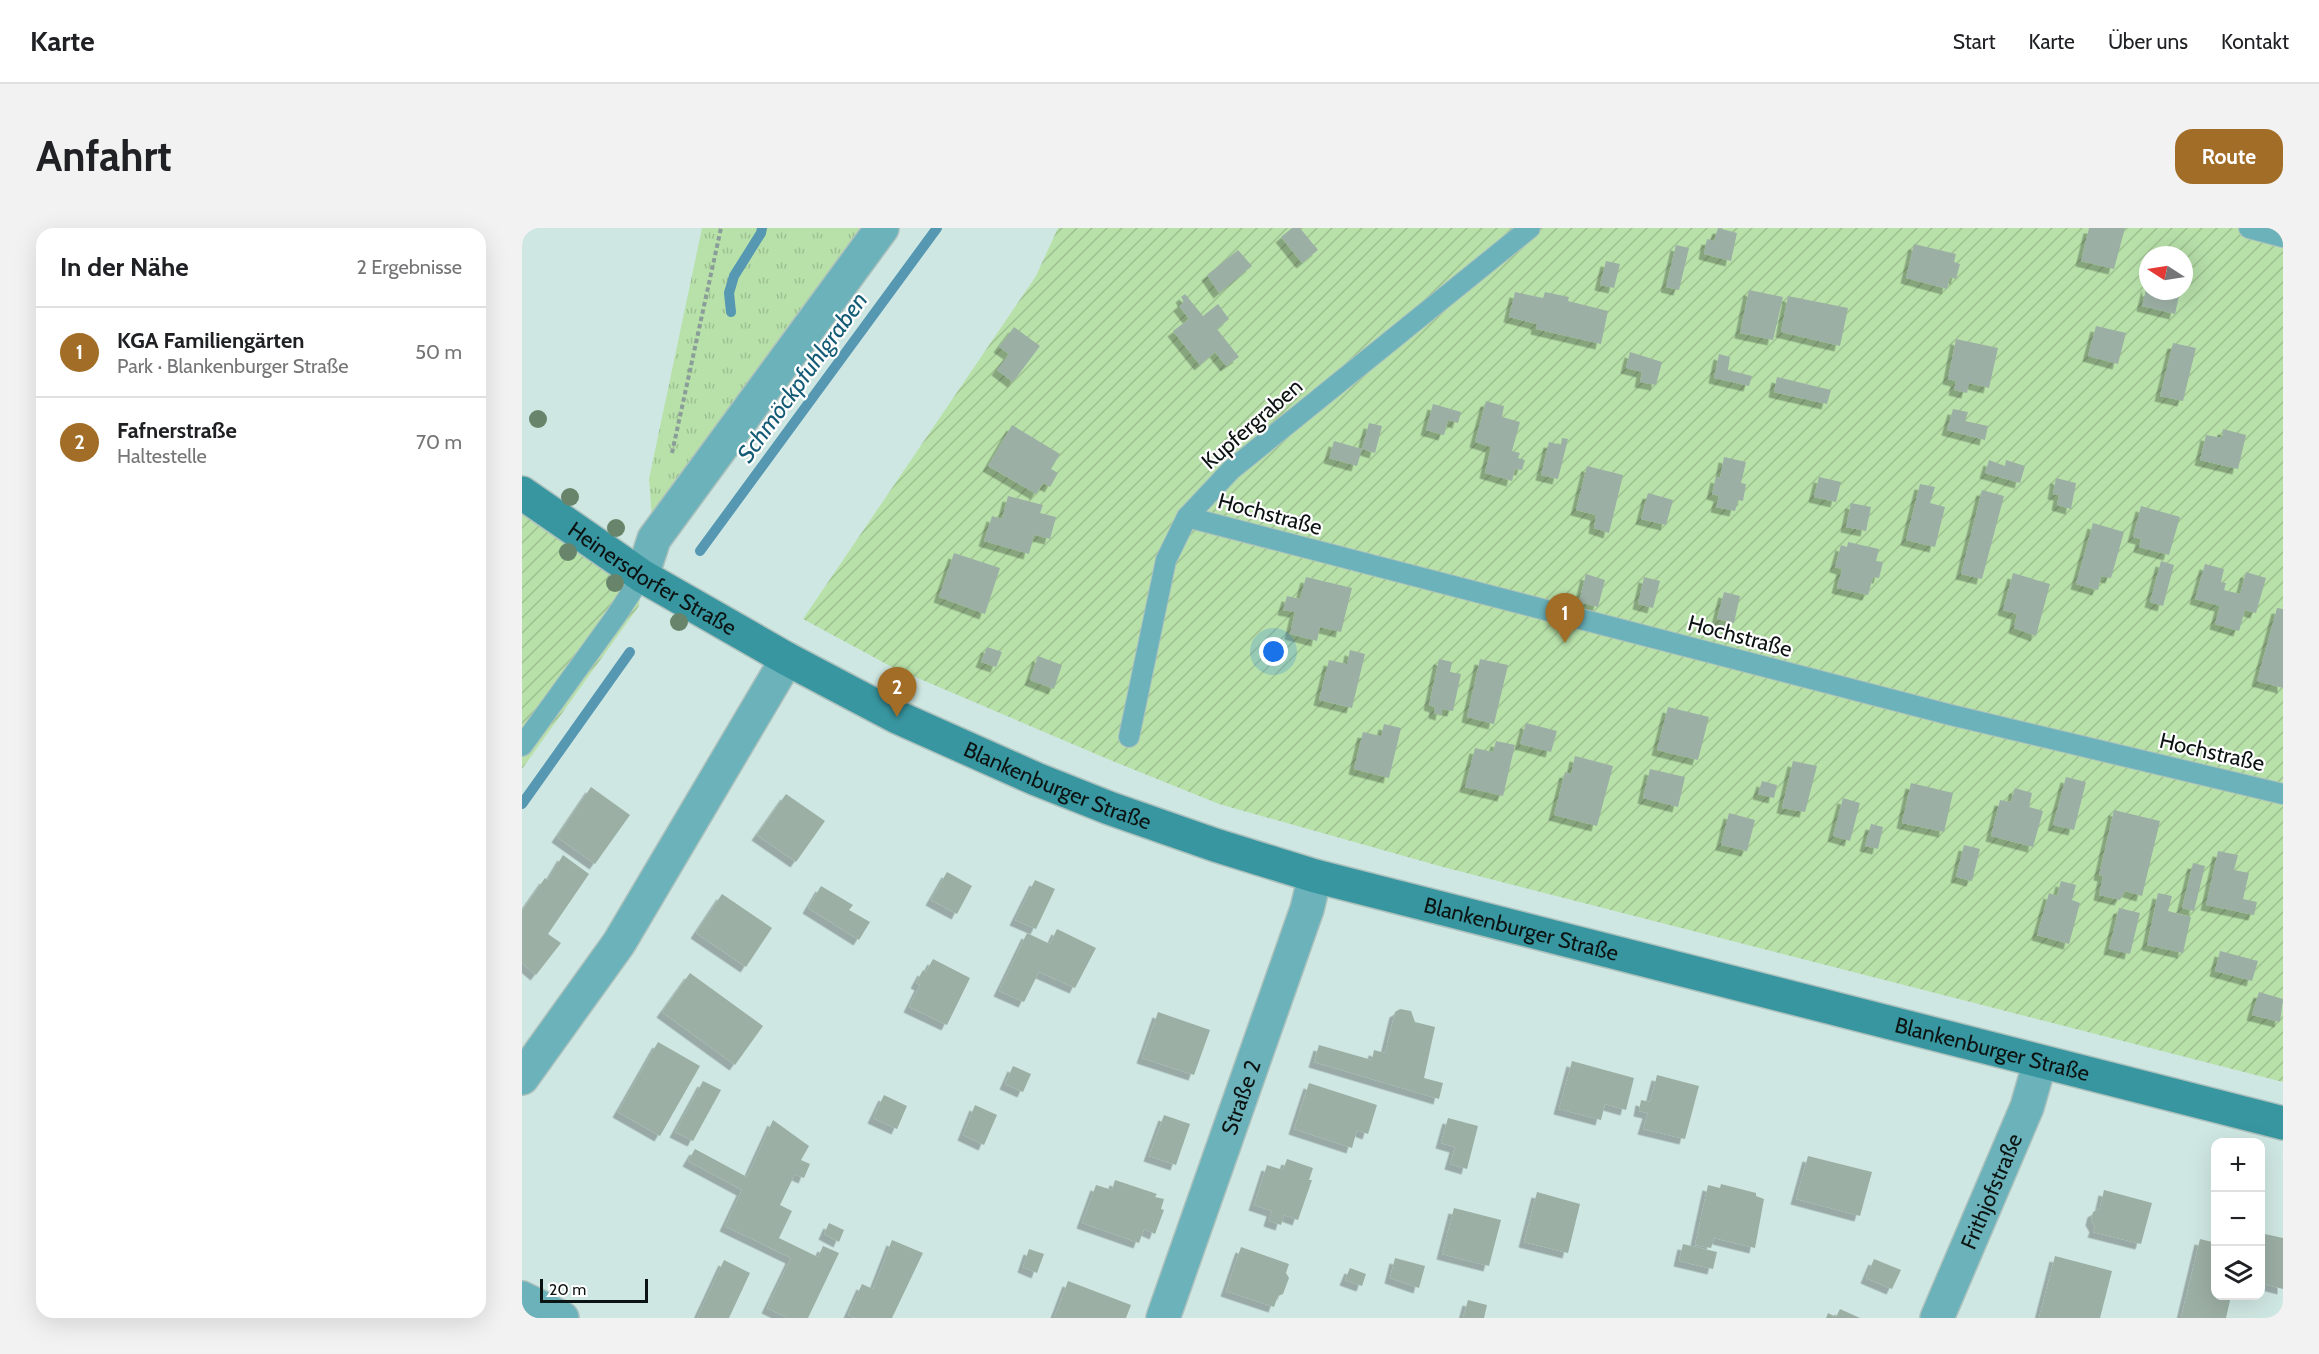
<!DOCTYPE html>
<html lang="de">
<meta charset="utf-8">
<style>
:root{--surface:#fff;--page:#f2f2f2;--text:#202124;--muted:#757577;--line:#e0e0e0;--accent:#a26d26}
body{margin:0;font-family:Cabin,sans-serif;background:var(--page);color:var(--text)}
.controls{position:absolute;right:18px;bottom:18px;display:grid;overflow:hidden;border-radius:12px;box-shadow:0 6px 24px #0002}
.controls button{width:54px;height:54px;display:grid;place-items:center;padding:0;border:0;border-bottom:2px solid var(--line);background:var(--surface);color:var(--text);font:30px sans-serif}
.compass{position:absolute;left:1617px;top:18px;width:54px;height:54px;border-radius:50%;background:var(--surface);box-shadow:0 6px 24px #0002;rotate:282deg}
.scale{position:absolute;left:18px;bottom:15px;width:108px;box-sizing:border-box;padding-left:6px;border:3px solid #0b1412;border-top:0;font-size:16px;line-height:21px;white-space:nowrap;color:#0b1412;-webkit-text-stroke:4px #fff;paint-order:stroke}
.you{position:absolute;left:752px;top:424px;width:21px;height:21px;margin:-15px;border:4px solid #fff;border-radius:50%;background:#1a73e8;box-shadow:0 0 0 9px #1a73e833}
.badge{display:grid;place-items:center;width:39px;height:39px;border-radius:50%;background:var(--accent);color:#fff;font-size:20px;font-weight:700}
.pin{position:absolute;translate:-50% -50px;filter:drop-shadow(0 2px 3px #0008)}
.pin::after{content:'';position:absolute;top:32px;width:21px;height:18px;background:inherit;clip-path:polygon(0 0,100% 0,50% 100%)}
.list{margin:0;padding:0;list-style:none}
h2{display:flex;justify-content:space-between;align-items:center;height:78px;margin:0;padding:0 24px;font-size:26px}
h2 small{font-size:20px;font-weight:400;color:var(--muted)}
.list li{display:grid;grid-template-columns:39px 1fr auto;gap:18px;align-items:center;box-sizing:border-box;height:90px;padding:0 24px;border-top:2px solid var(--line)}
.list b{display:block;font-size:22px;white-space:nowrap}
.list p{margin:0;font-size:20px;white-space:nowrap;color:var(--muted)}
.list em{font-size:20px;font-style:normal;color:var(--muted)}
.icon{flex:none;width:33px;height:33px;fill:none;stroke:currentColor;stroke-width:2;stroke-linecap:round;stroke-linejoin:round}
.map{position:relative;flex:none;width:1761px;height:1090px;overflow:hidden;border-radius:18px}
header{display:flex;align-items:center;gap:36px;box-sizing:border-box;height:84px;padding:0 30px;background:var(--surface);border-bottom:2px solid var(--line)}
header strong{font-size:28px}
nav{display:flex;gap:33px;margin-inline-start:auto;font-size:21px}
.intro{display:flex;align-items:center;justify-content:space-between;box-sizing:border-box;height:144px;padding:0 36px}
h1{margin:0;font-size:42px}
.button{padding:15px 27px;border-radius:18px;background:var(--accent);color:#fff;font-size:21px;font-weight:700}
main{display:flex;gap:36px;padding:0 36px}
aside{flex:1;background:var(--surface);border-radius:18px;box-shadow:0 6px 24px #0002}
.map>svg:first-child{display:block}
</style>
<header>
<strong>Karte</strong>
<nav><a>Start</a><a>Karte</a><a>Über uns</a><a>Kontakt</a></nav>
</header>
<div class="intro"><h1>Anfahrt</h1><a class="button">Route</a></div>
<main>
<aside>
<h2>In der Nähe<small>2 Ergebnisse</small></h2>
<ul class="list">
<li><span class="badge">1</span><div><b>KGA Familiengärten</b><p>Park · Blankenburger Straße</p></div><em>50 m</em></li>
<li><span class="badge">2</span><div><b>Fafnerstraße</b><p>Haltestelle</p></div><em>70 m</em></li>
</ul>
</aside>
<div class="map">
<svg width="1761" height="1090" viewBox="0 0 1761 1090">
<defs>
<pattern id="grass-tufts" width="24" height="20" patternUnits="userSpaceOnUse" patternTransform="scale(1.5)"><rect width="24" height="20" fill="#b8e1aa"/><path d="M3 7l-1-3M5 7V3M7 7l1-3M15 17l-1-3M17 17v-4M19 17l1-3" fill="none" stroke="#9dc091"/></pattern>
<pattern id="garden-furrows" width="10" height="10" patternUnits="userSpaceOnUse" patternTransform="scale(1.5)"><rect width="10" height="10" fill="#b8e1aa"/><path d="M-1 1l2-2M0 10L10 0M9 11l2-2" fill="none" stroke="#9dc091"/></pattern>
<filter id="shadow"><feDropShadow dx="-5.5" dy="5.5" stdDeviation="0" flood-color="#0004"/></filter>
</defs>
<rect width="100%" height="100%" fill="#cfe7e2"/>
<polygon fill="url(#grass-tufts)" points="180,0 348,0 130,291 127,251"/>
<g fill="url(#garden-furrows)" fill-rule="evenodd">
<path d="M536 0H1761V854L921 639 697 576 588 532 370 439 281 391 514 48ZM1626 27H1662V63H1626Z"/>
<polygon points="0,265 120,348 117,378 0,541"/>
</g>
<g fill="none" stroke-linecap="round" stroke-linejoin="round">
<g stroke="#5697b2" stroke-width="10">
<polyline points="209,84 207,65 212,48 239,5 240,0"/>
<polyline points="178,323 415,0"/>
<polyline points="0,576 108,424"/>
</g>
</g>
<g fill="#9cafa4" filter="url(#shadow)">
<polygon points="770,0 778,0 796,22 780,35 759,9"/>
<polygon points="1196,0 1215,5 1209,33 1182,26 1185,11 1192,13"/>
<polygon points="1567,0 1603,0 1592,41 1559,33"/>
<polygon points="1392,16 1434,26 1432,34 1438,36 1434,51 1428,49 1425,61 1384,50"/>
<polygon points="1154,17 1167,20 1157,62 1144,59"/>
<polygon points="716,22 730,38 697,65 685,47"/>
<polygon points="1084,33 1098,36 1092,60 1078,57"/>
<polygon points="1625,57 1626,63 1658,63 1653,86 1620,78"/>
<polygon points="1227,62 1261,69 1251,112 1218,105"/>
<polygon points="993,64 1021,70 1023,64 1047,69 1046,73 1086,83 1079,116 1014,101 1015,96 987,89"/>
<polygon points="663,66 681,88 696,76 707,91 695,101 717,129 704,138 693,124 678,137 651,103 667,91 657,78 662,74 659,69"/>
<polygon points="1266,68 1326,80 1318,118 1259,104"/>
<polygon points="1574,98 1604,105 1596,136 1566,128"/>
<polygon points="492,99 518,118 491,154 475,142 487,126 477,119"/>
<polygon points="1434,111 1476,120 1467,160 1447,155 1445,165 1432,162 1434,153 1426,151"/>
<polygon points="1651,115 1674,120 1661,173 1638,168"/>
<polygon points="1108,124 1140,134 1134,157 1118,154 1120,144 1104,140"/>
<polygon points="1197,126 1208,129 1206,142 1230,148 1227,158 1192,150"/>
<polygon points="1255,149 1309,162 1305,176 1252,164"/>
<polygon points="964,173 982,178 980,189 998,194 990,223 998,225 996,230 1003,232 1000,242 993,241 990,253 963,245 969,219 953,214"/>
<polygon points="911,176 939,184 936,195 926,192 922,207 904,202"/>
<polygon points="1431,181 1446,184 1443,193 1466,198 1463,212 1425,202"/>
<polygon points="847,195 860,198 853,225 840,221"/>
<polygon points="490,197 538,226 529,241 536,245 528,259 521,255 514,266 466,238"/>
<polygon points="1701,201 1724,207 1716,241 1678,232 1684,207 1700,210"/>
<polygon points="1040,210 1046,211 1036,251 1019,247 1027,214 1039,217"/>
<polygon points="812,213 840,221 835,238 807,230"/>
<polygon points="1202,229 1224,234 1219,255 1224,256 1221,273 1216,272 1213,283 1194,279 1197,268 1190,266 1194,249 1198,250"/>
<polygon points="1467,232 1483,238 1484,232 1503,238 1498,255 1463,245"/>
<polygon points="1065,238 1101,247 1087,305 1072,300 1074,287 1054,282"/>
<polygon points="1297,249 1319,254 1314,274 1292,269"/>
<polygon points="1534,250 1554,255 1549,281 1535,277 1537,267 1531,266"/>
<polygon points="1398,256 1413,259 1408,275 1423,279 1413,319 1384,312"/>
<polygon points="1460,262 1482,268 1460,351 1439,346"/>
<polygon points="1126,265 1151,272 1144,297 1119,291"/>
<polygon points="486,268 521,277 518,285 534,289 528,311 512,307 507,326 462,313 470,288 480,291"/>
<polygon points="1329,275 1349,279 1344,303 1324,299"/>
<polygon points="1619,278 1658,289 1647,327 1617,319 1619,311 1611,309"/>
<polygon points="1571,295 1602,304 1589,350 1579,348 1576,362 1554,356"/>
<polygon points="1326,314 1357,321 1354,333 1361,334 1357,350 1351,349 1346,367 1315,360 1320,341 1313,339 1319,317 1325,319"/>
<polygon points="432,325 478,340 463,386 417,369"/>
<polygon points="1639,333 1652,337 1641,378 1628,374"/>
<polygon points="1683,336 1702,341 1699,354 1704,355 1702,362 1718,366 1724,344 1744,350 1734,385 1723,382 1717,403 1693,396 1698,378 1673,371"/>
<polygon points="1491,345 1528,356 1514,408 1492,400 1495,386 1481,382"/>
<polygon points="1064,346 1083,352 1076,379 1057,374"/>
<polygon points="784,349 830,360 819,404 798,399 795,413 768,406 773,384 761,382 765,368 778,371"/>
<polygon points="1122,349 1138,353 1131,380 1116,376"/>
<polygon points="1202,364 1218,368 1212,395 1195,391"/>
<polygon points="1755,380 1761,381 1761,460 1735,453"/>
<polygon points="465,419 480,424 474,439 459,434"/>
<polygon points="828,422 843,426 830,480 797,472 807,432 825,436"/>
<polygon points="516,428 540,437 532,461 508,452"/>
<polygon points="917,431 930,434 928,444 939,446 931,483 920,481 919,487 912,485 913,479 907,477"/>
<polygon points="958,431 986,437 972,496 945,489"/>
<polygon points="1146,479 1187,489 1176,532 1135,522"/>
<polygon points="1004,495 1035,503 1029,524 998,516"/>
<polygon points="862,496 879,500 867,550 832,541 841,504 859,508"/>
<polygon points="974,513 993,517 981,568 943,559 953,520 971,524"/>
<polygon points="1053,528 1091,538 1075,598 1032,587 1043,544 1049,546"/>
<polygon points="1271,533 1295,538 1283,584 1260,580"/>
<polygon points="1128,541 1163,549 1156,579 1121,570"/>
<polygon points="1544,549 1564,554 1552,602 1531,597"/>
<polygon points="1240,553 1255,557 1252,570 1236,566"/>
<polygon points="1389,555 1431,565 1422,604 1380,595"/>
<polygon points="69,559 108,587 73,636 35,609"/>
<polygon points="1493,560 1510,565 1507,579 1521,583 1511,619 1469,608 1478,572 1489,574"/>
<polygon points="264,566 303,593 274,634 235,607"/>
<polygon points="1321,570 1338,575 1328,613 1311,608"/>
<polygon points="1592,582 1638,593 1620,668 1603,663 1598,672 1577,667 1581,648 1577,647"/>
<polygon points="1207,585 1233,592 1225,623 1199,617"/>
<polygon points="1349,596 1361,599 1356,621 1343,618"/>
<polygon points="1442,617 1458,621 1450,653 1434,649"/>
<polygon points="1696,623 1716,627 1712,642 1727,645 1721,671 1735,674 1732,687 1684,677"/>
<polygon points="41,627 67,646 26,706 39,715 14,747 0,735 0,683 23,650 26,652"/>
<polygon points="1671,635 1683,638 1672,683 1660,680"/>
<polygon points="425,644 450,658 435,686 409,672"/>
<polygon points="513,652 533,661 514,701 493,692"/>
<polygon points="1539,653 1554,657 1550,672 1558,675 1547,716 1515,707 1527,665 1535,668"/>
<polygon points="299,658 331,677 327,682 348,694 337,712 286,680"/>
<polygon points="1636,665 1650,668 1646,683 1669,689 1661,725 1625,717"/>
<polygon points="200,666 250,700 224,739 174,705"/>
<polygon points="1597,680 1618,685 1608,726 1587,721"/>
<polygon points="535,701 574,720 553,760 517,744 502,774 477,763 505,705 528,716"/>
<polygon points="1698,723 1736,733 1730,753 1693,743"/>
<polygon points="411,731 448,750 425,797 387,779 398,757 394,755 401,742 404,744"/>
<polygon points="168,745 241,798 213,837 140,784"/>
<polygon points="1737,764 1761,771 1758,794 1730,787"/>
<polygon points="878,781 889,783 893,794 913,799 902,850 921,855 917,871 792,834 797,817 850,832 852,822 863,825 873,784"/>
<polygon points="636,784 688,802 672,847 620,830"/>
<polygon points="136,814 178,838 138,908 96,884"/>
<polygon points="1050,833 1112,850 1104,882 1083,876 1079,892 1037,881"/>
<polygon points="491,838 509,846 501,864 483,856"/>
<polygon points="1135,847 1177,858 1163,911 1121,901 1126,885 1117,883 1119,872 1128,874"/>
<polygon points="181,853 199,862 171,913 153,904"/>
<polygon points="787,855 855,877 846,906 835,902 830,920 772,901"/>
<polygon points="362,867 385,878 375,901 351,890"/>
<polygon points="453,877 475,887 462,917 441,907"/>
<polygon points="642,887 668,896 654,937 627,928"/>
<polygon points="926,890 956,898 945,941 928,936 933,919 919,915"/>
<polygon points="251,892 287,918 279,932 288,936 282,950 273,946 258,977 270,983 257,1010 296,1029 301,1018 317,1025 286,1090 266,1090 245,1080 269,1030 203,998 220,962 166,933 173,921 225,949"/>
<polygon points="1286,928 1350,944 1338,988 1274,971"/>
<polygon points="765,931 791,940 787,952 790,952 776,992 762,987 759,997 747,993 750,983 732,977 745,937 761,942"/>
<polygon points="593,952 635,966 633,969 642,971 639,981 642,982 633,1006 622,1001 617,1015 560,995 574,957 590,962"/>
<polygon points="1199,956 1234,965 1234,968 1242,971 1233,1020 1192,1010 1189,1020 1173,1017 1186,957 1198,960"/>
<polygon points="1582,962 1630,975 1619,1016 1571,1004 1573,999 1569,992 1571,984 1578,980"/>
<polygon points="1015,964 1058,976 1046,1025 1002,1014"/>
<polygon points="932,980 979,992 967,1038 920,1026"/>
<polygon points="307,995 322,1002 317,1014 302,1006"/>
<polygon points="1738,1005 1761,1010 1761,1061 1738,1055"/>
<polygon points="1678,1011 1694,1015 1694,1068 1709,1068 1704,1090 1659,1090"/>
<polygon points="370,1012 401,1025 370,1090 334,1090 326,1087 340,1056 351,1061"/>
<polygon points="1161,1016 1195,1024 1191,1041 1157,1033"/>
<polygon points="719,1019 767,1036 764,1045 767,1050 761,1066 756,1068 752,1079 704,1063"/>
<polygon points="507,1021 522,1026 515,1045 501,1039"/>
<polygon points="1533,1028 1590,1043 1578,1090 1517,1090"/>
<polygon points="873,1030 903,1038 897,1060 868,1050"/>
<polygon points="1352,1031 1379,1042 1370,1061 1344,1050"/>
<polygon points="202,1032 228,1045 207,1090 175,1090"/>
<polygon points="828,1040 844,1046 840,1058 823,1052"/>
<polygon points="546,1053 609,1077 604,1090 532,1090"/>
<polygon points="946,1072 965,1077 962,1090 941,1090"/>
<polygon points="1318,1081 1338,1090 1304,1090 1306,1085 1314,1089"/>
</g>
<g fill="none" stroke-linecap="round" stroke-linejoin="round">
<g stroke="#acc1bd" stroke-width="22">
<g id="lane">
<polyline points="1727,0 1761,9"/>
<polyline points="665,289 1429,487 1761,566"/>
<polyline points="607,509 644,332 665,289 709,242 1008,0"/>
<polyline points="0,518 94,388 120,348"/>
</g>
</g>
<g stroke="#acc1bd" stroke-width="36">
<g id="street">
<polyline points="120,348 132,311 360,0"/>
<polyline points="0,850 97,715 265,431"/>
<polyline points="0,1070 40,1090"/>
<path id="s1" d="M641 1090 785 681 793 648"/>
<path id="s2" d="M1415 1090 1505 879 1518 834"/>
</g>
</g>
<g stroke="#acc1bd" stroke-width="36">
<g id="secondary">
<path id="s3" d="M0 265 120 348 265 431 375 489 514 551 587 580 693 617 793 648 1761 895"/>
</g>
</g>
<polyline stroke="#8a9d99" stroke-width="4" stroke-dasharray="4.5 3" stroke-linecap="butt" points="150,225 199,0"/>
<use href="#lane" stroke="#6bb2ba" stroke-width="20"/>
<use href="#street" stroke="#6bb2ba" stroke-width="33"/>
<use href="#secondary" stroke="#3896a0" stroke-width="33"/>
</g>
<g fill="#68846a">
<circle cx="16" cy="191" r="9"/>
<circle cx="48" cy="269" r="9"/>
<circle cx="94" cy="300" r="9"/>
<circle cx="46" cy="324" r="9"/>
<circle cx="93" cy="355" r="9"/>
<circle cx="157" cy="394" r="9"/>
</g>
<g text-anchor="middle" dominant-baseline="central" stroke-width="4.5" stroke-linejoin="round" paint-order="stroke">
<g font-size="22" fill="#0b1412" stroke="#fff">
<text transform="translate(730 196) rotate(-41)">Kupfergraben</text>
<text transform="translate(748 286) rotate(15)">Hochstraße</text>
<text stroke="none"><textPath href="#s3" startOffset="156">Heinersdorfer Straße</textPath></text>
<text transform="translate(1218 408) rotate(15)">Hochstraße</text>
<text transform="translate(1690 524) rotate(13)">Hochstraße</text>
<text stroke="none"><textPath href="#s3" startOffset="612">Blankenburger Straße</textPath></text>
<text stroke="none"><textPath href="#s3" startOffset="1098">Blankenburger Straße</textPath></text>
<text stroke="none"><textPath href="#s3" startOffset="1584">Blankenburger Straße</textPath></text>
<text stroke="none"><textPath href="#s1" startOffset="234">Straße 2</textPath></text>
<text stroke="none"><textPath href="#s2" startOffset="138">Frithjofstraße</textPath></text>
</g>
<g font-size="24" font-style="italic" fill="#145b75" stroke="#fff">
<text transform="translate(280 149) rotate(-54)">Schmöckpfuhlgraben</text>
</g>
</g>
</svg>
<div class="controls">
<button>+</button>
<button>−</button>
<button><svg class="icon" aria-label="layers" viewBox="0 0 24 24"><path d="M12 4l9 5-9 5-9-5zM3 14l9 5 9-5"/></svg></button>
</div>
<svg class="compass" viewBox="-18 -18 36 36"><path d="M0-13l5 13h-10z" fill="#e53935"/><path d="M0 13l5-13h-10z" fill="#757577"/></svg>
<div class="scale">20 m</div>
<div class="you"></div>
<div class="pin badge" style="left:1043px;top:415px">1</div>
<div class="pin badge" style="left:375px;top:489px">2</div>
</div>
</main>
